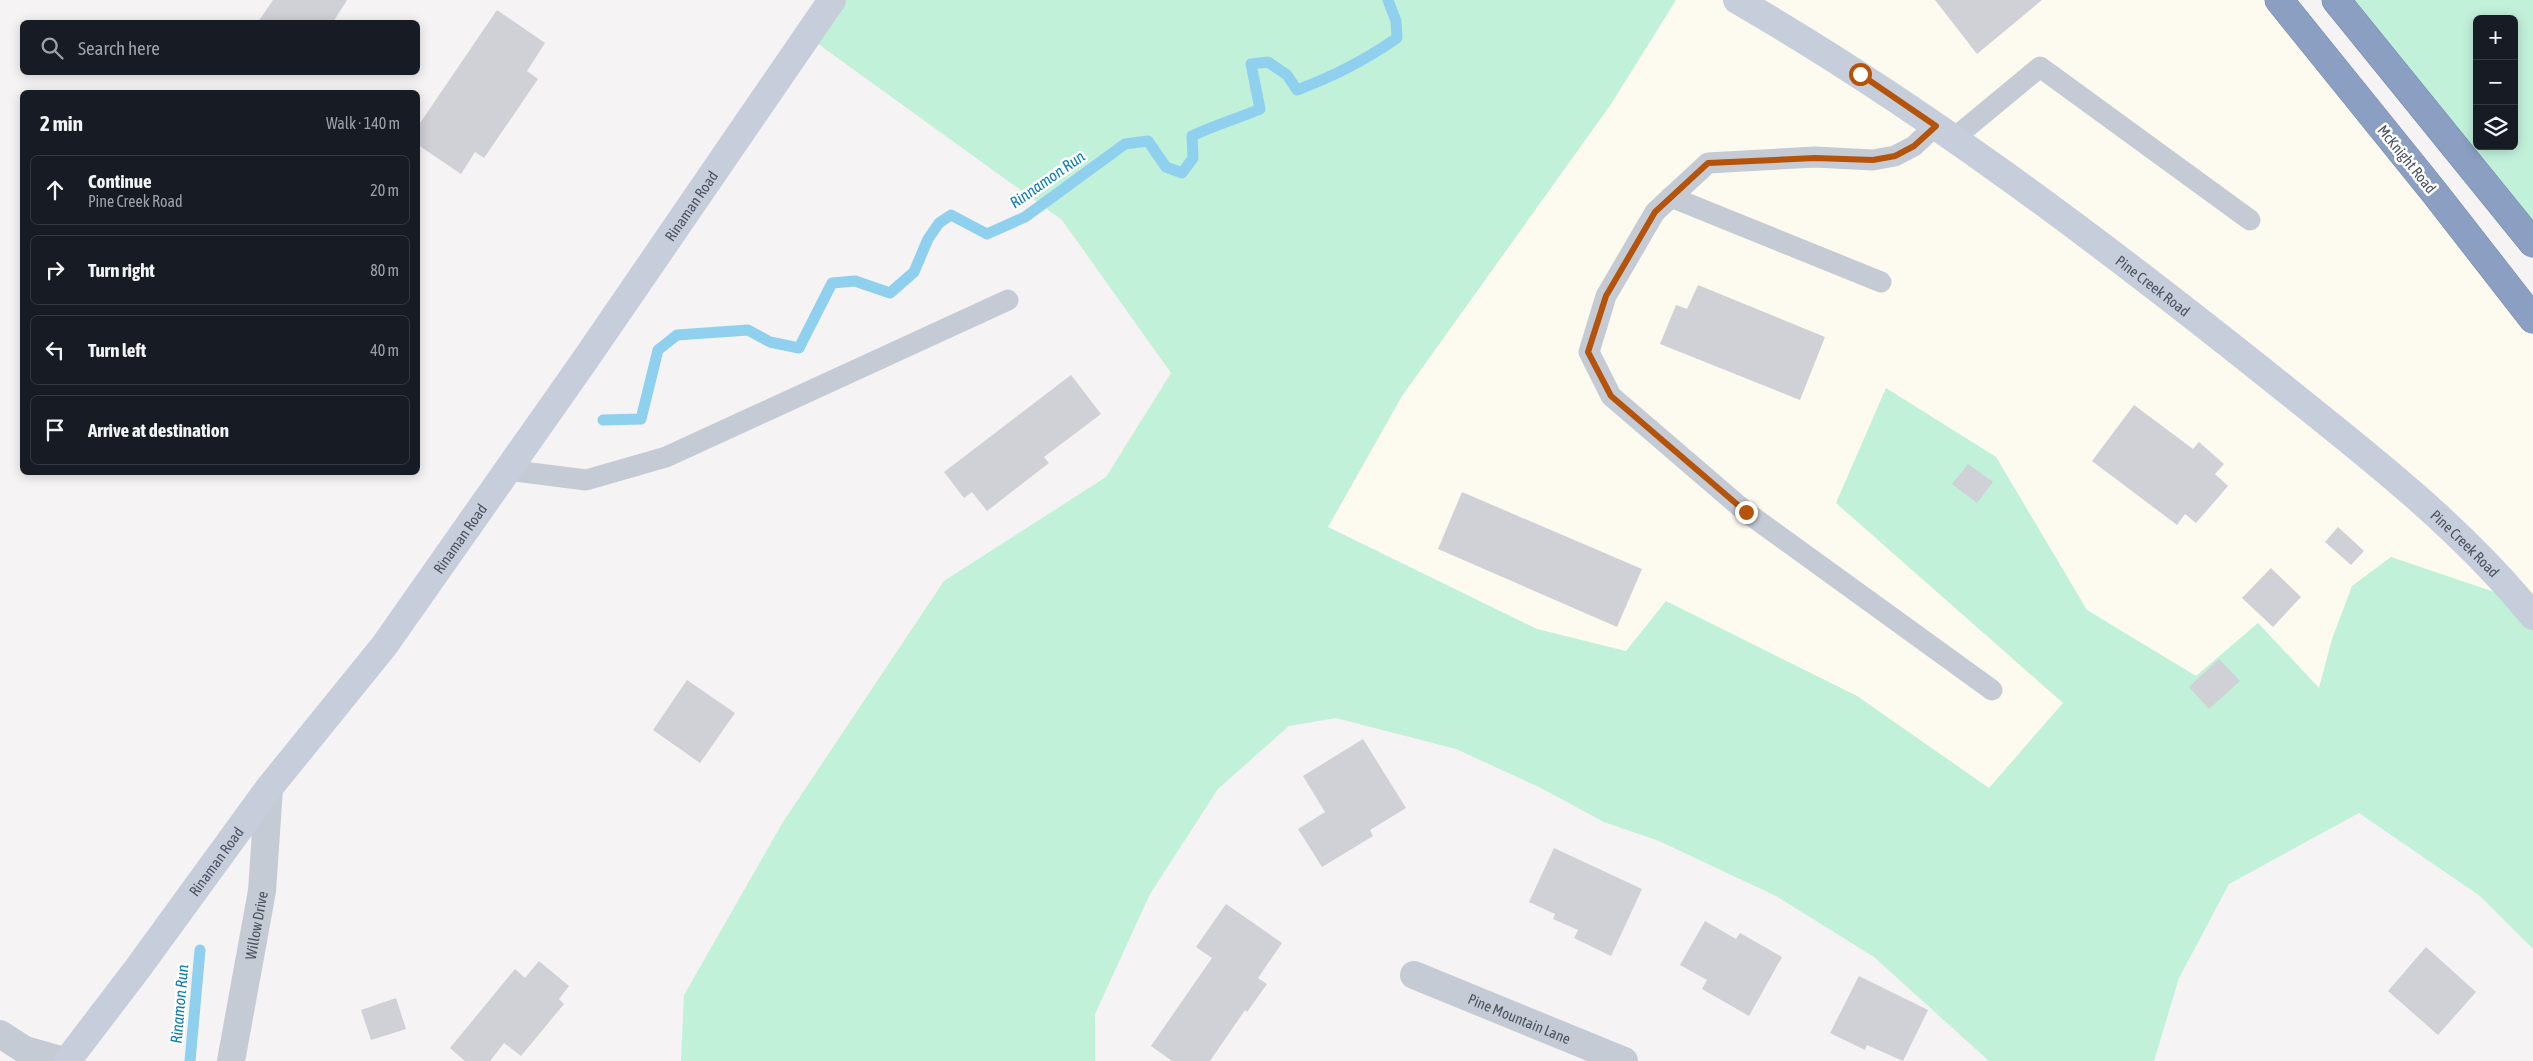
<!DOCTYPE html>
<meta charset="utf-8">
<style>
:root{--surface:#171b24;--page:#242831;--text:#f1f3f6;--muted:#9ea1a6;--line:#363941}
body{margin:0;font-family:"Asap Condensed",sans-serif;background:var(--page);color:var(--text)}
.controls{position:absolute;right:15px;top:15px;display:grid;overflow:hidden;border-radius:8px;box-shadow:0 2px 12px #0003}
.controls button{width:45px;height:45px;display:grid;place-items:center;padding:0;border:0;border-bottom:1px solid var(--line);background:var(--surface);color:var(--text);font:25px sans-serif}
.stop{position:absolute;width:15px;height:15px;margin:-11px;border:4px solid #b45309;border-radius:50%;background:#fff}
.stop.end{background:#b45309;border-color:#fff;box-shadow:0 1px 5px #0008}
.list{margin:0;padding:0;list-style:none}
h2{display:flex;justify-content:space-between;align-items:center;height:65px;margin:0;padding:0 20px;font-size:21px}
h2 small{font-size:16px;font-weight:400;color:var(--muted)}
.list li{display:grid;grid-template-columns:32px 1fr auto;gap:15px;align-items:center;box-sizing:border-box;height:70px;margin:0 10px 10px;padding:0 10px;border:1px solid var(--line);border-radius:8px}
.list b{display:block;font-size:19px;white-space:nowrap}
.list p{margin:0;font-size:16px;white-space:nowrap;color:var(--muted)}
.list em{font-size:16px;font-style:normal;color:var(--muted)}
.icon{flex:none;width:28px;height:28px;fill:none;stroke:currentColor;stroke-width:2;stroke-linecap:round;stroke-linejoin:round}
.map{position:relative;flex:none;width:2533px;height:1061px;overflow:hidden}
.search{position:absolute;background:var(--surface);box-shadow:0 2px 12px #0003;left:20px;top:20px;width:400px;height:55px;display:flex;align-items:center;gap:12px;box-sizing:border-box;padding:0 18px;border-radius:8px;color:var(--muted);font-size:19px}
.panel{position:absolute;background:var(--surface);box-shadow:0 2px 12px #0003;left:20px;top:90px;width:400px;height:385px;border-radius:8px}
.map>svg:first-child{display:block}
</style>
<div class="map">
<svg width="2533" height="1061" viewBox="0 0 2533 1061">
<rect width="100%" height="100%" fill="#f5f3f3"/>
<polygon fill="#fdfbef" points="1676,0 2279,0 2533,319 2533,616 2332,639 2319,688 2258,623 2196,676 2086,610 1996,457 1886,388 1836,503 2063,703 1988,789 1857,696 1666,602 1626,652 1537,629 1328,527 1402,396 1611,104"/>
<g fill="#c2f1da" fill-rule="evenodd">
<polygon points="832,0 1676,0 1611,104 1402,396 1328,527 1537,629 1626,651 1666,601 1857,696 1989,788 2063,703 1836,503 1886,388 1996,457 2087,610 2196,676 2258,623 2319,688 2332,639 2352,586 2391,557 2521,601 2533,616 2533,949 2480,896 2359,813 2229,884 2179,978 2154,1061 1989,1061 1874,957 1776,896 1659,841 1604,822 1539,787 1456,749 1336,718 1289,726 1218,789 1150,894 1095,1014 1095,1061 681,1061 684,995 783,822 944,581 1106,477 1171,373 1062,220 807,36"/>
<path d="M2336 0H2533V243ZM2477 19H2514V146H2477Z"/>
</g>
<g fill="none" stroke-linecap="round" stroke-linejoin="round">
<g stroke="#8fd0ef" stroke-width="11">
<path d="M603 420 641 419 658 350 677 335 748 330 770 342 799 348 832 283 855 281 890 293 914 272 928 239 939 223 951 215 987 234 1025 217 1125 144 1148 141 1166 167 1182 173 1193 158 1192 136C1214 125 1237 119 1260 109L1251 64 1268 62 1287 75 1297 90C1332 77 1367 59 1397 38L1396 21 1388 0"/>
<polyline points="190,1061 200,950"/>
</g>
</g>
<g fill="#cfd1d7">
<polygon points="273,0 347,0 333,22 258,22"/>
<polygon points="1935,0 2042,0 1977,54"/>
<polygon points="497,10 545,43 527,71 538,79 484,158 475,152 461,174 418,145 418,126"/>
<polygon points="1698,285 1825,337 1800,400 1660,344 1676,305 1687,309"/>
<polygon points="1071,375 1101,414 1044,457 1049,463 987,511 972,492 964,498 944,472"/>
<polygon points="2134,405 2193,449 2199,442 2224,464 2215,474 2228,486 2196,523 2185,514 2177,525 2092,461"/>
<polygon points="1968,464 1993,482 1977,503 1952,484"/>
<polygon points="1462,492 1642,569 1617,627 1438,549"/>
<polygon points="2338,527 2364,551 2351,565 2325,542"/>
<polygon points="2271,568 2301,597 2273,627 2242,598"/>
<polygon points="2219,659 2240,681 2209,709 2189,687"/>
<polygon points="687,680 735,713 700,763 653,730"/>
<polygon points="1363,739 1406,808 1370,830 1373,836 1322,867 1298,829 1325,812 1303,776"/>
<polygon points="1554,848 1642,889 1611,956 1574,938 1578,930 1553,919 1555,914 1529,902"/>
<polygon points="1226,904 1282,943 1258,978 1267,984 1247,1012 1245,1010 1210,1061 1172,1061 1151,1046 1212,958 1196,947"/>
<polygon points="1705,921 1736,939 1740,933 1782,957 1749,1016 1702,989 1707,980 1680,965"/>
<polygon points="2426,947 2476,992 2438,1035 2388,991"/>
<polygon points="539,961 569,986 559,999 564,1004 521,1056 504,1043 490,1061 465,1061 450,1048 515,969 525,978"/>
<polygon points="1859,976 1928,1010 1903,1061 1867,1045 1865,1050 1830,1033"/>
<polygon points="396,998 406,1029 371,1040 361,1010"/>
</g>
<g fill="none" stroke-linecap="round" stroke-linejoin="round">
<g stroke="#758aad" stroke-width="29">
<g id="highway">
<polyline points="2279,0 2434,192 2533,319"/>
<polyline points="2336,0 2533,243"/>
</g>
</g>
<g stroke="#c4cbd4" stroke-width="21">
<polyline points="1935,126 1914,146 1895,156 1873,160 1815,157 1708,163 1655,212 1606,296 1589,352 1611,396 1746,512 1992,690"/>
<polyline points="1953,139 2040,67 2250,220"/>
<polyline points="1671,197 1881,282"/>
<polyline points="507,470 586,480 666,457 1008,300"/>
</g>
<g stroke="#c4cbd4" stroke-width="28">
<path id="s1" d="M1414 975 1624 1061"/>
<polyline points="0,1034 25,1050 64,1061"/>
<path id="s2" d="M231 1061 262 891 269 788"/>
</g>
<g stroke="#c6cddb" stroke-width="28">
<path id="s3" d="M1737 0C1920 106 2090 234 2255 365 2352 443 2454 519 2533 616"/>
<path id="s4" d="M67 1061 138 968 269 788 384 646 585 360 832 0"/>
</g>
<use href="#highway" stroke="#8a9fc1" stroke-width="28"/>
</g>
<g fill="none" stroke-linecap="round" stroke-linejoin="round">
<polyline stroke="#b45309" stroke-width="6" points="1746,512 1611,396 1588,352 1606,296 1655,212 1708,163 1815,158 1873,160 1895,156 1914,146 1936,126 1860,74"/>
</g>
<g text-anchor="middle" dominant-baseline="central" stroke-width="5" stroke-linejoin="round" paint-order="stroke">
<g font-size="15" fill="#4a5361" stroke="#fff">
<text transform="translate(2407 159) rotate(51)">McKnight Road</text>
<text stroke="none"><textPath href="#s4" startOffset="1059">Rinaman Road</textPath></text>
<text stroke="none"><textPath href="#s3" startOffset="505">Pine Creek Road</textPath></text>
<text stroke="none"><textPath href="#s4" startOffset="654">Rinaman Road</textPath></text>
<text stroke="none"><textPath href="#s3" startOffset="910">Pine Creek Road</textPath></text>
<text stroke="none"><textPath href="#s4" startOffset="249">Rinaman Road</textPath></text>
<text stroke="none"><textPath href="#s2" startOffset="138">Willow Drive</textPath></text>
<text stroke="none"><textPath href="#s1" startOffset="114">Pine Mountain Lane</textPath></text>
</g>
<g font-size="16" font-style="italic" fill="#0a7db4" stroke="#fff">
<text transform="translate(1047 179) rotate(-35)">Rinnamon Run</text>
<text transform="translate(179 1004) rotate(-85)">Rinamon Run</text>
</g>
</g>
</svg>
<div class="controls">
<button>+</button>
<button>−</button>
<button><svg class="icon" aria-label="layers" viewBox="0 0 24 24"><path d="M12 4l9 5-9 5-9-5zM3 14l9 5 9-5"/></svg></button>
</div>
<div class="stop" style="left:1860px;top:74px"></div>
<div class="stop end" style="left:1746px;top:512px"></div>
<div class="search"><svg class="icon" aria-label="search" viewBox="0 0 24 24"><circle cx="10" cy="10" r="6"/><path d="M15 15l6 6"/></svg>Search here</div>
<section class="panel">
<h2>2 min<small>Walk · 140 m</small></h2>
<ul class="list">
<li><svg class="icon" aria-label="ahead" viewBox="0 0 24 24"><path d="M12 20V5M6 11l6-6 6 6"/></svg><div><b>Continue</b><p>Pine Creek Road</p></div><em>20 m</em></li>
<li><svg class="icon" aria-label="right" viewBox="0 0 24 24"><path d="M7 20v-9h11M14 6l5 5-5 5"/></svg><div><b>Turn right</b></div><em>80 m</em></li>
<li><svg class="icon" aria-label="left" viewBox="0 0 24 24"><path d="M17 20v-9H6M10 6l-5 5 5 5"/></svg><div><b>Turn left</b></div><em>40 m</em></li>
<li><svg class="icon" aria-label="arrive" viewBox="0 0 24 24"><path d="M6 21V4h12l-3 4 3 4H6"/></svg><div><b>Arrive at destination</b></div></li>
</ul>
</section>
</div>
